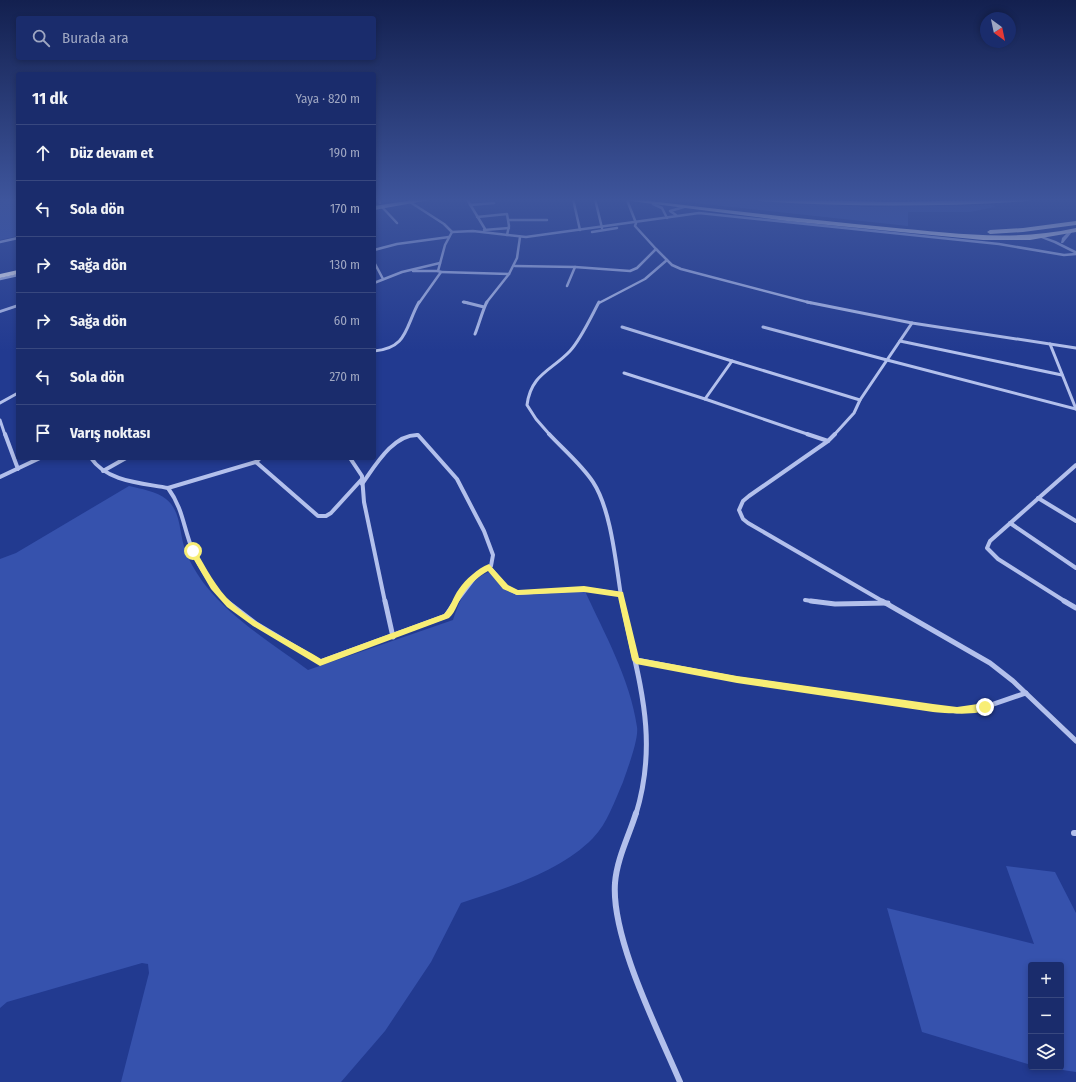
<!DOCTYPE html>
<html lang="tr">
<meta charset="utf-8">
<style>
:root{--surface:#1a2c6c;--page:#273874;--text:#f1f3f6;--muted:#9fa7c2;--line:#38487f}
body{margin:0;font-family:"Fira Sans Condensed",sans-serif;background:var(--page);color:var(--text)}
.controls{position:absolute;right:12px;bottom:12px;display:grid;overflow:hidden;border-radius:4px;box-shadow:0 2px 6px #0003}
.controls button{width:36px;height:36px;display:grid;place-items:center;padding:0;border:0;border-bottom:1px solid var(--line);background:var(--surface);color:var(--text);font:20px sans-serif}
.compass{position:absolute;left:980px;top:12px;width:36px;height:36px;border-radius:50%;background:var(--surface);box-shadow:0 2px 6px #0003;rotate:147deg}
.stop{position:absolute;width:12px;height:12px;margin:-9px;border:3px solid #f8ee75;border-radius:50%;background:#fff}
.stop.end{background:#f8ee75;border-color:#fff;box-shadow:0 1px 4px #0008}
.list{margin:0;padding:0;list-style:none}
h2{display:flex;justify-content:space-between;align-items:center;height:52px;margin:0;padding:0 16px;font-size:17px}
h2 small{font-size:13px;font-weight:400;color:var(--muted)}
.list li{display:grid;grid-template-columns:26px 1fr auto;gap:12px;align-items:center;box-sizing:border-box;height:56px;padding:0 16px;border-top:1px solid var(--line)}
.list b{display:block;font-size:15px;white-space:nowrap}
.list em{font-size:13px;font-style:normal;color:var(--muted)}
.icon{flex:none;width:22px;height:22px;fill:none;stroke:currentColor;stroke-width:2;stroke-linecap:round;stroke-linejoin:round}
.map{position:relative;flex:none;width:1076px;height:1082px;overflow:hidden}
.search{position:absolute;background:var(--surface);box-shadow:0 2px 6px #0003;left:16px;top:16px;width:360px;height:44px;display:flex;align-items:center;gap:10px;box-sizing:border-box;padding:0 14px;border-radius:4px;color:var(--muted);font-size:15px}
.panel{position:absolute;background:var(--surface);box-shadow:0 2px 6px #0003;left:16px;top:72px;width:360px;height:388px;border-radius:4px}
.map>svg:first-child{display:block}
</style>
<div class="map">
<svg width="1076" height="1082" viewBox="0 0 1076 1082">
<rect width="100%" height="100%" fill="#223a90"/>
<g fill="#3652ad">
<polygon points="11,199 18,199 18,236 0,240 0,203"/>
<polygon points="658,199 734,199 867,207 992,205 995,207 970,212 908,212 908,226"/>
<path d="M129 486C141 489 156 491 166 499 182 511 179 536 186 552 190 563 199 577 206 586 233 620 273 644 308 670L453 620C460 599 469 578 492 571L506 587 517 593 584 589C604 633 630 678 637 727 639 739 627 770 623 782 615 800 607 824 593 838 560 872 506 888 461 903L431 962 385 1031 341 1082H121L149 973 148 964 142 963 7 1002 0 1008V559L16 553Z"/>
<polygon points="1006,866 1055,872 1076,913 1076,1072 1043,1067 1061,1067 1061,965 1031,965 1031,1065 922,1032 887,908 1034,944"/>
</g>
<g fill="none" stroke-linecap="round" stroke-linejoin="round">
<polygon fill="#2f4181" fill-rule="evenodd" points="0,199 5,199 0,202"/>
<g stroke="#b3c0ec" stroke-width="2.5">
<polyline points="379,199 380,203"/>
<polyline points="573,199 580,230"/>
<polyline points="595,199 602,228"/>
<polyline points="468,201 485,229"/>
<polyline points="410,202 444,224 452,232"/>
<polyline points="653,204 662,208 667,218"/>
<polyline points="470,205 494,203"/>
<polyline points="382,207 397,223"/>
<polyline points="676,215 670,211 684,207"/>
<polyline points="477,217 507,214 509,226 507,235"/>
<polyline points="509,220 547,220"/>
<polyline points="484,230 509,228"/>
<polyline points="592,232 617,228"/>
<polyline points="0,242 18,238"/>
<polyline points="656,249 672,265 681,269 811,303"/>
<polyline points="374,250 397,244 449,237"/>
<polyline points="374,262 383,279"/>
<polyline points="515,266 575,267 630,271 637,268 656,249 635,226 636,223 627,200"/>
<polyline points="413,271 438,271"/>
<polyline points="441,272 509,274 517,258 520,237"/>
<polyline points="0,279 18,275"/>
<polyline points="374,283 402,272 440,263"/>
<polyline points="567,286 575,267"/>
<polyline points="463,302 468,303"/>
<polyline points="419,303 441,272 438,271 445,245 452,232 473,231 526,237 699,213 999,244 1064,255 1076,254"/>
<polyline points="486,303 509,274"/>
<polyline points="599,303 645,279 667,260"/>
</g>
<g stroke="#b3c0ec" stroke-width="3">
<polyline points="464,302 484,307"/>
<polyline points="912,323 1076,348"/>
<polyline points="622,327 732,361"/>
<polyline points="763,327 887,360 912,323 807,302"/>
<path d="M475 334C478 327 484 306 487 302"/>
<polyline points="900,341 1062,375"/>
<polyline points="1050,344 1076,409"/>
<path d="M374 351C408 348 405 327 419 302"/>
<polyline points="624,373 705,399"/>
<polyline points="0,403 18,393"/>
<polyline points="0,420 5,435"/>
<path d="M550 435 536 419 527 405C531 374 551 371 570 351 581 339 591 317 599 302"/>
<polyline points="810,435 705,399 732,361 860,400"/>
<polyline points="834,435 854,413 860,400 887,360 1076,409"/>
</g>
<g stroke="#b3c0ec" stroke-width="4">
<polyline points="5,434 18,469"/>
<path d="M549 434C563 449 582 465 593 482 612 511 616 567 622 602"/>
<polyline points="807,434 828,441"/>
<polyline points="835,434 828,441 749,496 743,501 739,510 743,519 748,523 884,602"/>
<path d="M91 458C107 482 142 483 168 488 184 510 183 528 193 551 199 566 215 592 227 602"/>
<polyline points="350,458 362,476 364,502 385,602"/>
<polyline points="256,462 318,516 326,516 331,513 362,479"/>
<polyline points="103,471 126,458"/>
<polyline points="0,477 40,458"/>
<path d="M362 484C375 466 393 434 418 435L457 479 484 531 493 555 491 566 478 573 456 602"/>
<polyline points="168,488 256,462 260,458"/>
<polyline points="1038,498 1076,521"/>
<polyline points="1010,523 1076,568"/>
<polyline points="489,567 506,587 517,593 584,589 621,594"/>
<polyline points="805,600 818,602"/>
<polyline points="1066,602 998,559 987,548 990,541 1076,465"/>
</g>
<g stroke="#b3c0ec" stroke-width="5">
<polyline points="226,601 256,624 320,662 446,616 456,601"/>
<polyline points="385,601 393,637"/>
<path d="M622 601C637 677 660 735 636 814"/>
<polyline points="811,601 835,604 888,603"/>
<polyline points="882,601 990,663 1013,681 1076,741"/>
<polyline points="1064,601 1076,608"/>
<polyline points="636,660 737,679 957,711 985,707 1026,693"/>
</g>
<g stroke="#b3c0ec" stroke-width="6">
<path d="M636 813C629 836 617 858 615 883 611 938 658 1030 680 1082"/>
<polyline points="1074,833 1076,833"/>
</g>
<g fill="#b3c0ec" fill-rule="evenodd">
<polygon points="1069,231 1072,232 1063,243 1061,243 1062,238"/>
<polygon points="1042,236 1056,241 1076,251 1076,254 1054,243 1041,238 1040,237"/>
<polygon points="18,304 18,307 0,313 0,310"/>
</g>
<g fill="#fcfcff" fill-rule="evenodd">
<polygon points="420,199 435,199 374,210 374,206"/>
<path d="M615 199H633C717 209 802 219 886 227 951 233 1012 242 1076 228V232L1030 240H983L787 221Z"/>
<polygon points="1076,221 1076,225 1023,232 990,234 987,232 990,230 1023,228"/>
<polygon points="18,270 18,274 0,278 0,274"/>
</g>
<path fill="#fff" fill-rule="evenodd" d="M757 199 894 202 1031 199 1028 201C938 207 850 207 760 201Z"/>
</g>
<linearGradient id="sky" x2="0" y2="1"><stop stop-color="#13204f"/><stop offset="0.57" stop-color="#3e559c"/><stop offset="1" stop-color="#3e559c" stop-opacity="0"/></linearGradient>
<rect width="1076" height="351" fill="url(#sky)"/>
<path fill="#f8ee75" d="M190 549H195C206 568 216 588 232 603 257 626 291 641 321 659L444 614C451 607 453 597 459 589 466 579 477 569 489 564L508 585 518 590 584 586 623 592 639 658 737 676 933 704 957 707 985 703 989 707C984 717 944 713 933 712L737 683 636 664 632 660 618 597 584 592 517 595 503 589 488 571C479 576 470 584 464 593 458 601 456 612 449 618L320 666 253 626 227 607 211 589 190 553Z"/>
</svg>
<div class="controls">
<button>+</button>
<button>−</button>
<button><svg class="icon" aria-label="layers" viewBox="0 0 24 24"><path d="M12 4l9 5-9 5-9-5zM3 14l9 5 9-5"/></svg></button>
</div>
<svg class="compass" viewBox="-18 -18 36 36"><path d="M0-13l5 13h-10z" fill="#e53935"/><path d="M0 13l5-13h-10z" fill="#9fa7c2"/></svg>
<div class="stop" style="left:193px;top:551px"></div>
<div class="stop end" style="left:985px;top:707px"></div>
<div class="search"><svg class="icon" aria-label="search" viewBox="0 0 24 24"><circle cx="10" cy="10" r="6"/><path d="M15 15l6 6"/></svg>Burada ara</div>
<section class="panel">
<h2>11 dk<small>Yaya · 820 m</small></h2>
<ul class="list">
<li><svg class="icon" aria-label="ahead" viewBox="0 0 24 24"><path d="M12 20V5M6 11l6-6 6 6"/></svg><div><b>Düz devam et</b></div><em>190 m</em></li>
<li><svg class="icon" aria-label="left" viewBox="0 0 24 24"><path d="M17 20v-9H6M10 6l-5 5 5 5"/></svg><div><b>Sola dön</b></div><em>170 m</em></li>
<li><svg class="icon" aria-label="right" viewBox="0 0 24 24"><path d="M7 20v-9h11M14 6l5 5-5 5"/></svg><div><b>Sağa dön</b></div><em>130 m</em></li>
<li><svg class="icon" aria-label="right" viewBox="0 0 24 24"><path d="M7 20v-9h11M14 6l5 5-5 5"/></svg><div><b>Sağa dön</b></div><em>60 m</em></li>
<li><svg class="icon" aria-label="left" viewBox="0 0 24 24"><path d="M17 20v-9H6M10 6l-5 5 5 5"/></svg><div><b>Sola dön</b></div><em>270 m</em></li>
<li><svg class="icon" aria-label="arrive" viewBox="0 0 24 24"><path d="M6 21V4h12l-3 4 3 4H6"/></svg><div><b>Varış noktası</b></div></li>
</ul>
</section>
</div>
